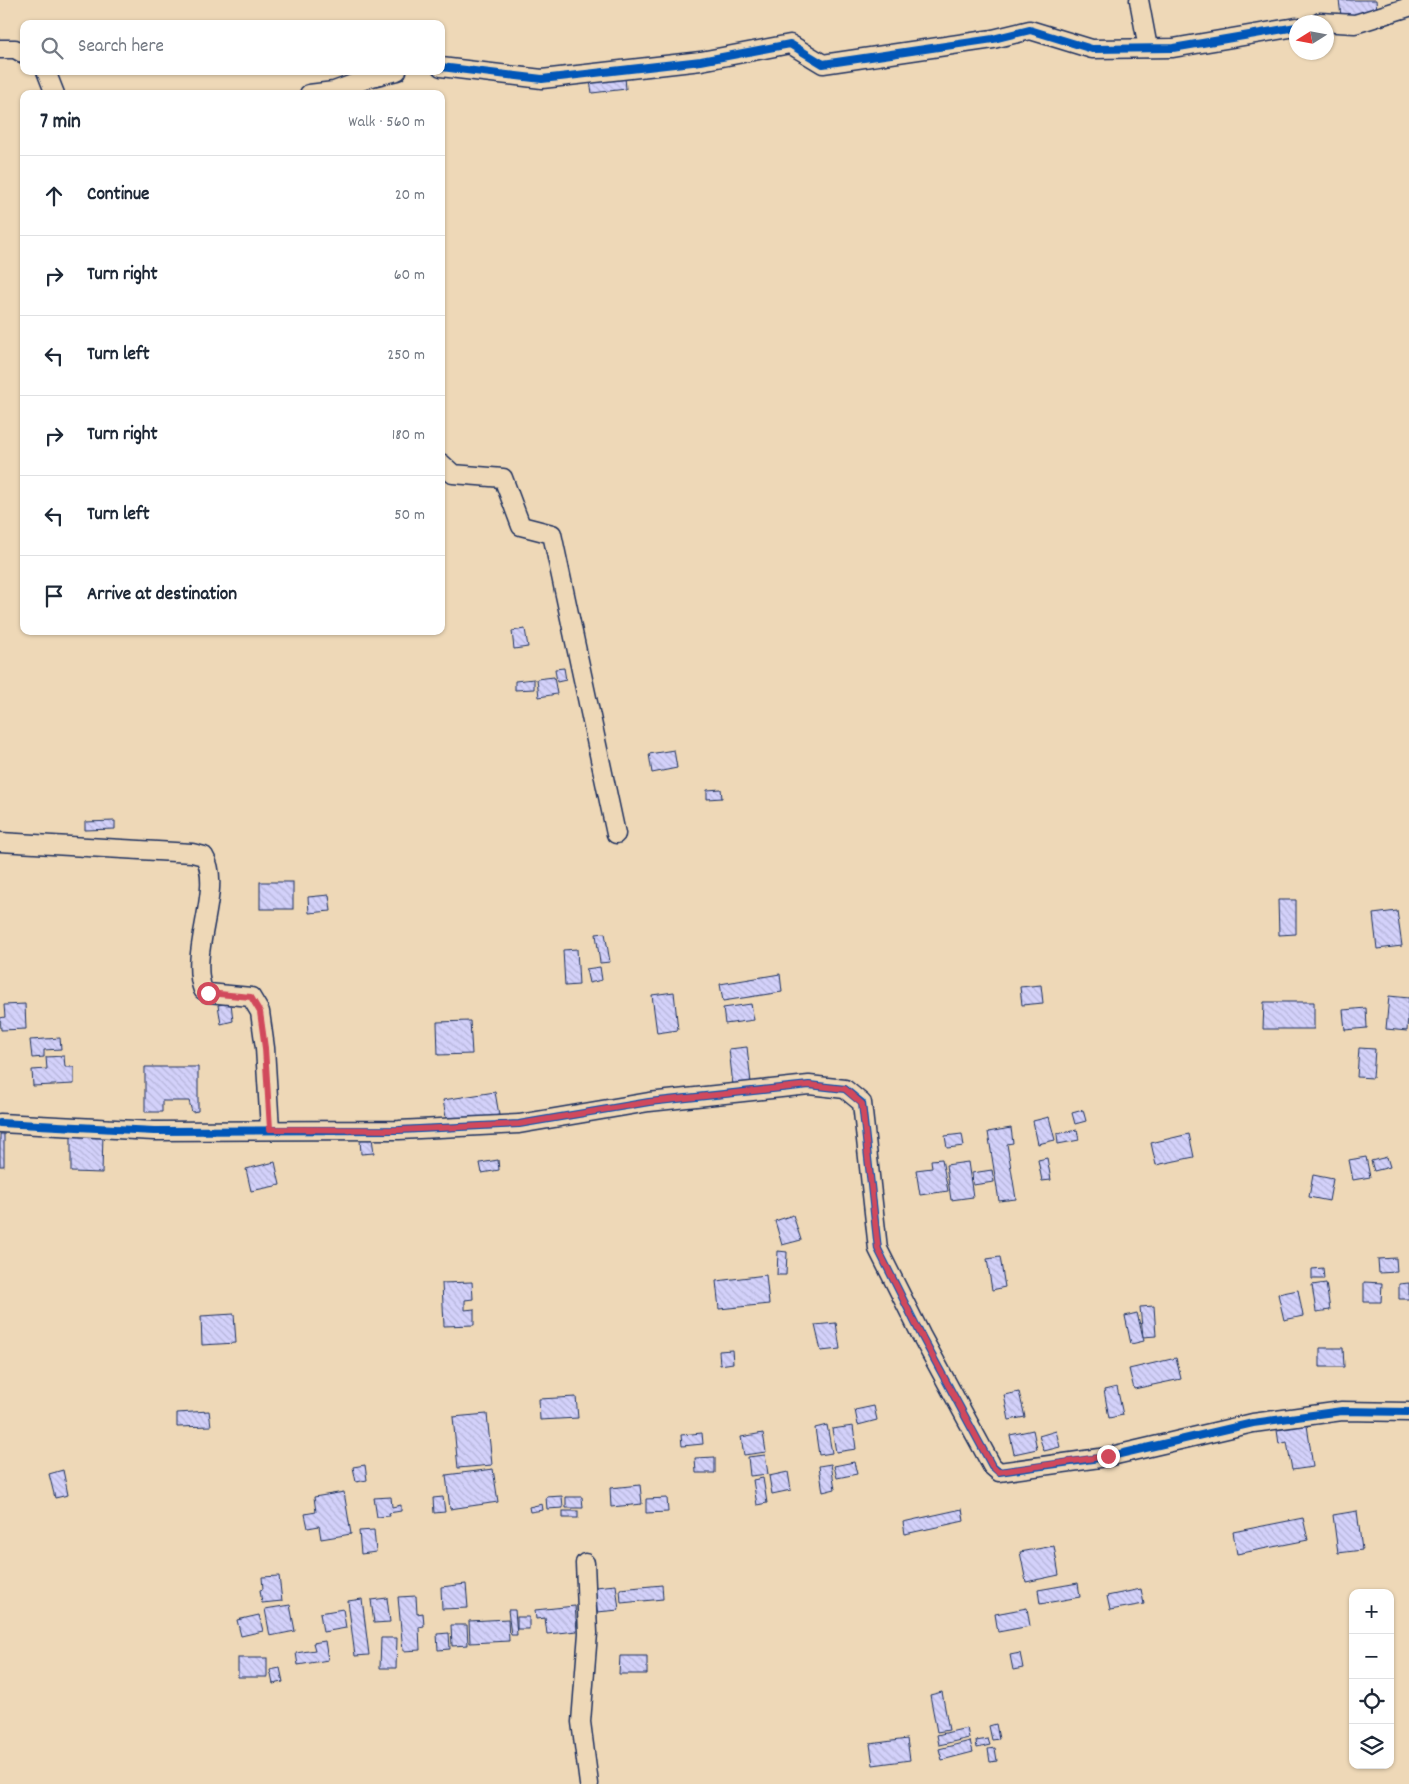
<!DOCTYPE html>
<meta charset="utf-8">
<style>
:root{--surface:#fff;--page:#f6f6f7;--text:#1f2937;--muted:#747a83;--line:#e0e1e3}
body{margin:0;font-family:Dekko,sans-serif;background:var(--page);color:var(--text)}
.controls{position:absolute;right:15px;bottom:15px;display:grid;overflow:hidden;border-radius:10px;box-shadow:0 1px 4px #0004}
.controls button{width:45px;height:45px;display:grid;place-items:center;padding:0;border:0;border-bottom:1px solid var(--line);background:var(--surface);color:var(--text);font:25px sans-serif}
.compass{position:absolute;left:1289px;top:15px;width:45px;height:45px;border-radius:50%;background:var(--surface);box-shadow:0 1px 4px #0004;rotate:259deg}
.stop{position:absolute;width:15px;height:15px;margin:-11px;border:4px solid #d1495b;border-radius:50%;background:#fff}
.stop.end{background:#d1495b;border-color:#fff;box-shadow:0 1px 5px #0008}
.list{margin:0;padding:0;list-style:none}
h2{display:flex;justify-content:space-between;align-items:center;height:65px;margin:0;padding:0 20px;font-size:21px}
h2 small{font-size:16px;font-weight:400;color:var(--muted)}
.list li{display:grid;grid-template-columns:32px 1fr auto;gap:15px;align-items:center;box-sizing:border-box;height:80px;padding:0 20px;border-top:1px solid var(--line)}
.list b{display:block;font-size:19px;white-space:nowrap}
.list em{font-size:16px;font-style:normal;color:var(--muted)}
.icon{flex:none;width:28px;height:28px;fill:none;stroke:currentColor;stroke-width:2;stroke-linecap:round;stroke-linejoin:round}
.map{position:relative;flex:none;width:1409px;height:1784px;overflow:hidden}
.search{position:absolute;background:var(--surface);box-shadow:0 1px 4px #0004;left:20px;top:20px;width:425px;height:55px;display:flex;align-items:center;gap:12px;box-sizing:border-box;padding:0 18px;border-radius:10px;color:var(--muted);font-size:19px}
.panel{position:absolute;background:var(--surface);box-shadow:0 1px 4px #0004;left:20px;top:90px;width:425px;height:545px;border-radius:10px}
.map>svg:first-child{display:block}
</style>
<div class="map">
<svg width="1409" height="1784" viewBox="0 0 1409 1784">
<defs>
<pattern id="building-back-hatch" width="6" height="6" patternUnits="userSpaceOnUse" patternTransform="scale(1.25)"><rect width="6" height="6" fill="#d3d1fa"/><path d="M-1 5l2 2M0 0l6 6M5-1l2 2" fill="none" stroke="#b5b4d9"/></pattern>
</defs>
<rect width="100%" height="100%" fill="#eed8b7"/>
<filter id="ink" filterUnits="userSpaceOnUse"><feTurbulence type="fractalNoise" baseFrequency=".02" numOctaves="2"/><feDisplacementMap in="SourceGraphic" scale="10" xChannelSelector="R" yChannelSelector="G"/><feConvolveMatrix kernelMatrix="1 2 1 2 8 2 1 2 1" color-interpolation-filters="sRGB"/></filter>
<g filter="url(#ink)">
<g fill="url(#building-back-hatch)" stroke="#1b2f5e">
<polygon points="1339,0 1376,0 1377,12 1341,16"/>
<polygon points="625,77 626,89 592,93 590,81"/>
<polygon points="525,629 528,647 514,649 512,631"/>
<polygon points="564,668 566,680 557,682 555,669"/>
<polygon points="554,677 557,694 539,697 537,679"/>
<polygon points="534,679 534,689 515,690 515,681"/>
<polygon points="674,750 677,768 652,773 649,754"/>
<polygon points="721,789 722,798 707,799 707,790"/>
<polygon points="115,821 115,829 85,830 85,822"/>
<rect x="260" y="882" width="33" height="27"/>
<polygon points="329,895 331,911 309,913 308,897"/>
<polygon points="1278,900 1296,900 1296,934 1279,935"/>
<polygon points="1397,911 1402,946 1377,949 1373,914"/>
<polygon points="605,933 610,962 600,963 596,934"/>
<polygon points="577,949 579,985 565,986 563,950"/>
<polygon points="600,967 602,980 589,983 586,969"/>
<polygon points="780,974 782,992 723,1001 720,984"/>
<polygon points="1041,985 1043,1003 1022,1005 1020,987"/>
<polygon points="674,992 678,1030 657,1033 652,995"/>
<polygon points="1389,996 1409,998 1407,1031 1386,1029"/>
<polygon points="1264,1002 1314,1002 1314,1029 1263,1029"/>
<polygon points="231,1003 233,1021 221,1024 218,1005"/>
<polygon points="25,1004 26,1029 1,1030 0,1018 5,1017 4,1005"/>
<polygon points="751,1004 754,1020 725,1024 723,1008"/>
<polygon points="1366,1008 1367,1028 1345,1030 1343,1010"/>
<polygon points="470,1021 472,1054 438,1055 437,1022"/>
<polygon points="60,1038 61,1049 44,1050 44,1057 32,1058 30,1040"/>
<polygon points="747,1047 751,1083 733,1085 729,1049"/>
<polygon points="1359,1048 1375,1049 1373,1078 1357,1077"/>
<polygon points="64,1056 65,1067 74,1067 74,1084 33,1086 32,1070 47,1069 46,1057"/>
<polygon points="145,1067 198,1067 198,1111 192,1112 189,1101 162,1101 162,1112 145,1112"/>
<polygon points="495,1092 499,1115 447,1123 443,1100"/>
<polygon points="1083,1110 1086,1121 1075,1124 1072,1113"/>
<polygon points="1049,1117 1055,1140 1038,1144 1033,1121"/>
<polygon points="1011,1128 1013,1143 1007,1144 1016,1199 999,1201 988,1132"/>
<polygon points="1077,1130 1079,1140 1058,1144 1057,1134"/>
<polygon points="71,1132 103,1132 102,1173 71,1172"/>
<rect x="0" y="1134" width="4" height="32"/>
<polygon points="962,1134 964,1146 947,1148 945,1136"/>
<polygon points="1189,1134 1194,1157 1156,1165 1151,1143"/>
<polygon points="372,1138 374,1153 361,1154 360,1139"/>
<polygon points="1366,1157 1370,1177 1353,1180 1349,1160"/>
<polygon points="1387,1157 1390,1167 1374,1171 1371,1161"/>
<polygon points="1047,1158 1051,1180 1042,1181 1038,1160"/>
<polygon points="942,1159 948,1191 920,1195 916,1170 932,1168 931,1160"/>
<polygon points="498,1160 499,1170 482,1173 480,1163"/>
<polygon points="275,1162 280,1185 251,1191 246,1169"/>
<polygon points="968,1162 973,1197 951,1200 946,1165"/>
<polygon points="992,1170 994,1182 973,1185 972,1173"/>
<polygon points="1313,1175 1333,1179 1329,1201 1309,1197"/>
<polygon points="793,1215 801,1240 782,1245 775,1221"/>
<polygon points="778,1251 787,1252 786,1275 777,1275"/>
<polygon points="1000,1257 1005,1287 992,1290 987,1259"/>
<polygon points="1396,1258 1397,1272 1379,1273 1378,1259"/>
<polygon points="1323,1268 1324,1279 1312,1279 1312,1269"/>
<polygon points="766,1275 769,1304 719,1309 716,1281"/>
<polygon points="472,1282 473,1299 465,1300 465,1310 474,1309 474,1325 444,1326 442,1283"/>
<polygon points="1364,1282 1382,1283 1381,1302 1364,1302"/>
<polygon points="1326,1283 1330,1310 1316,1312 1312,1285"/>
<polygon points="1409,1283 1409,1299 1399,1299 1399,1284"/>
<polygon points="1298,1290 1303,1316 1284,1320 1278,1294"/>
<polygon points="1154,1306 1156,1336 1143,1337 1140,1307"/>
<polygon points="1137,1313 1144,1341 1131,1344 1125,1316"/>
<polygon points="234,1314 236,1343 202,1345 201,1316"/>
<polygon points="836,1323 840,1349 821,1351 815,1325"/>
<polygon points="1320,1348 1343,1348 1344,1367 1320,1367"/>
<polygon points="732,1350 733,1363 720,1365 719,1351"/>
<polygon points="1176,1358 1181,1379 1134,1389 1129,1369"/>
<polygon points="1117,1387 1123,1415 1109,1418 1104,1390"/>
<polygon points="1019,1392 1025,1417 1009,1420 1004,1395"/>
<polygon points="576,1397 578,1418 540,1420 539,1399"/>
<polygon points="874,1406 877,1420 858,1425 855,1410"/>
<polygon points="209,1411 211,1426 177,1427 177,1413"/>
<polygon points="487,1414 492,1465 458,1468 453,1417"/>
<polygon points="827,1425 832,1453 819,1455 815,1428"/>
<polygon points="1307,1425 1313,1467 1292,1470 1287,1442 1279,1444 1277,1430"/>
<polygon points="853,1426 856,1449 836,1452 832,1429"/>
<polygon points="1033,1430 1037,1449 1014,1454 1010,1435"/>
<polygon points="1056,1431 1060,1447 1044,1451 1039,1436"/>
<polygon points="702,1433 703,1444 682,1446 681,1435"/>
<polygon points="763,1433 766,1452 744,1455 741,1437"/>
<polygon points="765,1455 768,1474 750,1476 748,1457"/>
<polygon points="715,1457 715,1473 696,1473 695,1458"/>
<polygon points="854,1462 857,1474 837,1478 834,1466"/>
<polygon points="831,1464 835,1489 823,1492 819,1466"/>
<polygon points="365,1465 367,1480 356,1482 353,1467"/>
<polygon points="493,1469 498,1502 450,1509 446,1475"/>
<polygon points="63,1470 68,1495 55,1498 49,1474"/>
<polygon points="788,1472 791,1490 772,1494 769,1476"/>
<polygon points="763,1478 767,1503 757,1505 753,1480"/>
<polygon points="640,1485 642,1504 611,1507 610,1488"/>
<polygon points="344,1492 351,1534 321,1539 319,1526 308,1528 305,1514 316,1512 314,1497"/>
<polygon points="562,1496 563,1508 547,1509 546,1497"/>
<polygon points="391,1497 392,1507 401,1505 401,1511 389,1513 390,1516 377,1517 374,1498"/>
<polygon points="443,1497 445,1512 434,1513 433,1498"/>
<polygon points="566,1497 582,1497 583,1508 566,1508"/>
<polygon points="667,1498 668,1512 646,1513 646,1499"/>
<polygon points="542,1504 543,1510 530,1512 529,1507"/>
<polygon points="962,1509 964,1521 905,1534 903,1522"/>
<rect x="563" y="1511" width="15" height="7"/>
<polygon points="1357,1511 1362,1550 1338,1553 1333,1515"/>
<polygon points="1303,1518 1308,1540 1237,1554 1233,1532"/>
<polygon points="374,1530 376,1552 361,1554 359,1531"/>
<polygon points="1054,1546 1059,1575 1026,1582 1020,1552"/>
<polygon points="279,1576 282,1601 262,1603 260,1590 263,1589 262,1577"/>
<polygon points="1078,1583 1080,1597 1040,1604 1038,1590"/>
<polygon points="466,1584 468,1608 442,1609 441,1587"/>
<polygon points="616,1585 619,1610 597,1612 595,1587"/>
<polygon points="662,1585 663,1599 621,1603 620,1589"/>
<polygon points="1141,1589 1144,1604 1110,1610 1107,1596"/>
<polygon points="416,1596 417,1614 423,1613 424,1626 419,1627 420,1650 403,1651 398,1597"/>
<polygon points="387,1598 390,1622 374,1623 371,1600"/>
<polygon points="362,1599 369,1655 355,1656 348,1601"/>
<polygon points="290,1605 295,1631 270,1636 265,1609"/>
<polygon points="575,1606 577,1631 547,1634 545,1618 536,1619 535,1610"/>
<polygon points="1027,1608 1030,1626 998,1632 995,1614"/>
<polygon points="343,1609 346,1628 323,1632 320,1613"/>
<polygon points="508,1610 515,1610 517,1635 511,1635"/>
<polygon points="259,1615 263,1631 241,1636 237,1620"/>
<rect x="517" y="1617" width="12" height="12"/>
<polygon points="508,1619 509,1641 470,1643 469,1621"/>
<polygon points="451,1625 467,1625 468,1645 452,1646"/>
<polygon points="449,1633 450,1649 438,1650 437,1634"/>
<polygon points="381,1638 397,1638 396,1668 380,1668"/>
<polygon points="325,1641 328,1660 298,1665 296,1653 315,1650 313,1643"/>
<polygon points="1020,1653 1023,1668 1013,1670 1010,1655"/>
<polygon points="620,1656 647,1656 647,1674 619,1674"/>
<rect x="238" y="1658" width="29" height="19"/>
<polygon points="280,1668 283,1682 273,1684 270,1670"/>
<polygon points="942,1692 949,1730 937,1732 930,1695"/>
<polygon points="996,1724 999,1739 992,1740 989,1726"/>
<polygon points="967,1728 969,1738 939,1745 937,1735"/>
<polygon points="907,1739 910,1760 873,1765 870,1744"/>
<polygon points="988,1739 990,1745 977,1748 976,1741"/>
<polygon points="970,1741 973,1752 942,1760 939,1749"/>
<polygon points="995,1748 997,1761 990,1762 988,1749"/>
</g>
<g fill="none" stroke-linecap="round" stroke-linejoin="round">
<g stroke="#1b2f5e" stroke-width="21">
<g id="minor">
<polyline points="1139,0 1148,48"/>
<polyline points="1320,22 1355,24 1409,7"/>
<polyline points="0,49 15,49 24,54"/>
<polyline points="441,67 542,79 701,61 790,44 823,64 993,39 1030,30 1092,49 1173,48 1296,27"/>
<polyline points="46,71 55,94"/>
<polyline points="309,94 334,91 372,77 397,71"/>
<polyline points="441,463 453,474 503,478 521,526 552,534 616,834"/>
<path d="M0 842 192 853 204 856C224 888 188 951 203 990L208 993 251 997 260 1012 265 1048 270 1129"/>
<polyline points="0,1123 154,1131 399,1130 519,1124 649,1102 809,1085 845,1089 862,1103 878,1249 921,1335 992,1466 999,1472 1107,1457 1253,1423 1342,1411 1409,1412"/>
<polyline points="585,1563 588,1633 581,1722 589,1784"/>
</g>
</g>
<use href="#minor" stroke="#eed8b7" stroke-width="18"/>
<g stroke="#eed8b7" stroke-width="11">
<g id="cycleway">
<polyline points="441,67 542,79 701,61 790,44 823,64 993,39 1030,30 1092,49 1173,48 1296,27"/>
<polyline points="0,1123 154,1131 399,1130 519,1124 649,1102 809,1085 845,1089 862,1103 878,1249 921,1335 992,1466 999,1472 1107,1457 1253,1423 1342,1411 1409,1412"/>
</g>
</g>
<use href="#cycleway" stroke="#0057b8" stroke-width="8"/>
</g>
</g>
<g fill="none" stroke-linecap="round" stroke-linejoin="round" filter="url(#ink)">
<polyline stroke="#d1495b" stroke-width="6" points="208,993 251,997 260,1012 265,1048 270,1129 399,1130 519,1124 649,1102 809,1085 845,1089 862,1104 878,1249 921,1335 992,1466 998,1472 1108,1456"/>
</g>
</svg>
<div class="controls">
<button>+</button>
<button>−</button>
<button><svg class="icon" aria-label="locate" viewBox="0 0 24 24"><circle cx="12" cy="12" r="6"/><path d="M12 2v4M12 18v4M2 12h4M18 12h4"/></svg></button>
<button><svg class="icon" aria-label="layers" viewBox="0 0 24 24"><path d="M12 4l9 5-9 5-9-5zM3 14l9 5 9-5"/></svg></button>
</div>
<svg class="compass" viewBox="-18 -18 36 36"><path d="M0-13l5 13h-10z" fill="#e53935"/><path d="M0 13l5-13h-10z" fill="#747a83"/></svg>
<div class="stop" style="left:208px;top:993px"></div>
<div class="stop end" style="left:1108px;top:1456px"></div>
<div class="search"><svg class="icon" aria-label="search" viewBox="0 0 24 24"><circle cx="10" cy="10" r="6"/><path d="M15 15l6 6"/></svg>Search here</div>
<section class="panel">
<h2>7 min<small>Walk · 560 m</small></h2>
<ul class="list">
<li><svg class="icon" aria-label="ahead" viewBox="0 0 24 24"><path d="M12 20V5M6 11l6-6 6 6"/></svg><div><b>Continue</b></div><em>20 m</em></li>
<li><svg class="icon" aria-label="right" viewBox="0 0 24 24"><path d="M7 20v-9h11M14 6l5 5-5 5"/></svg><div><b>Turn right</b></div><em>60 m</em></li>
<li><svg class="icon" aria-label="left" viewBox="0 0 24 24"><path d="M17 20v-9H6M10 6l-5 5 5 5"/></svg><div><b>Turn left</b></div><em>250 m</em></li>
<li><svg class="icon" aria-label="right" viewBox="0 0 24 24"><path d="M7 20v-9h11M14 6l5 5-5 5"/></svg><div><b>Turn right</b></div><em>180 m</em></li>
<li><svg class="icon" aria-label="left" viewBox="0 0 24 24"><path d="M17 20v-9H6M10 6l-5 5 5 5"/></svg><div><b>Turn left</b></div><em>50 m</em></li>
<li><svg class="icon" aria-label="arrive" viewBox="0 0 24 24"><path d="M6 21V4h12l-3 4 3 4H6"/></svg><div><b>Arrive at destination</b></div></li>
</ul>
</section>
</div>
